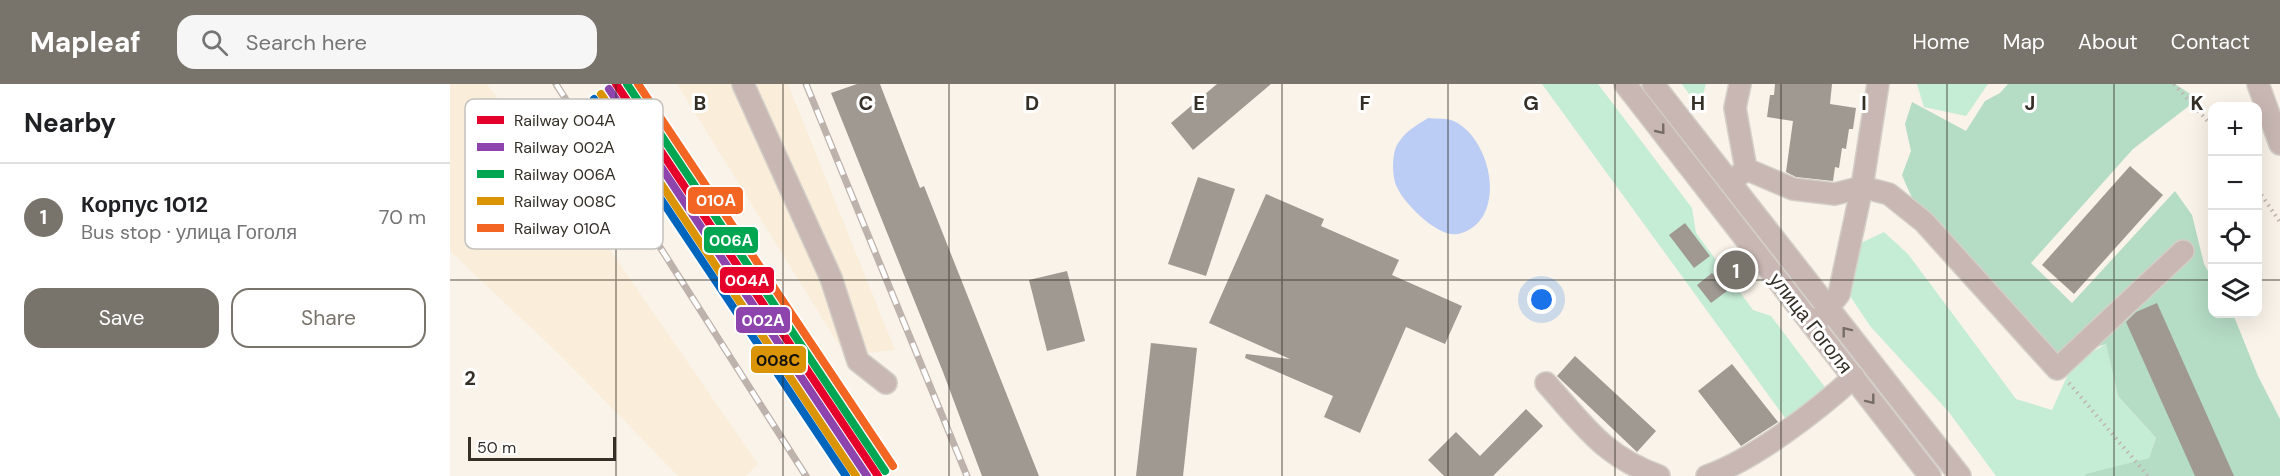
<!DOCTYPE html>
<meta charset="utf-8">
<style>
:root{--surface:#fff;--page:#f6f6f6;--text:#202124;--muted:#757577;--line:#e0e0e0;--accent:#79746b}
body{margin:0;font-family:"DM Sans",sans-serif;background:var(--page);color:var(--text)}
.controls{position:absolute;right:18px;top:18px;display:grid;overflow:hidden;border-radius:12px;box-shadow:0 6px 24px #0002}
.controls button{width:54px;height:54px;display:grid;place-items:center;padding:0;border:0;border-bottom:2px solid var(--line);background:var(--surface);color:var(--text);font:30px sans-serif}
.scale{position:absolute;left:18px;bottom:15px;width:148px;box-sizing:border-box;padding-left:6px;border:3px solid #342f27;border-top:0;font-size:16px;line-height:21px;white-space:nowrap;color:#342f27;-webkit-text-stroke:4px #fff;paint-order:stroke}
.you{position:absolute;left:1092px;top:216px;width:21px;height:21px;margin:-15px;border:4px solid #fff;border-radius:50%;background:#1a73e8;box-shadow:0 0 0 9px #1a73e833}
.badge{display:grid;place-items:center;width:39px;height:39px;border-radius:50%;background:var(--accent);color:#fff;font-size:20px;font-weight:700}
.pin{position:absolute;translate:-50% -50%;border:3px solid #fff;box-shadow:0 2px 6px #0006}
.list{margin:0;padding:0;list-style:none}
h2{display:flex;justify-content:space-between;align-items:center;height:78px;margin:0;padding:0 24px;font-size:26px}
h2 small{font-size:20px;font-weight:400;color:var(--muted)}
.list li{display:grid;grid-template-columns:39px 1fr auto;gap:18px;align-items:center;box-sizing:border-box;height:108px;padding:0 24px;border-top:2px solid var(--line)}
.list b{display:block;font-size:22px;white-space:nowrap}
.list p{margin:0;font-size:20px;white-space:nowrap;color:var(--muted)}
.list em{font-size:20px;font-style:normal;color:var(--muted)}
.actions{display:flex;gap:12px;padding:18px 24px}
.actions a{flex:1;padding:14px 0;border:2px solid var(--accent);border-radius:18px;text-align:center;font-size:21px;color:var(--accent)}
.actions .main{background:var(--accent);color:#fff}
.icon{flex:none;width:33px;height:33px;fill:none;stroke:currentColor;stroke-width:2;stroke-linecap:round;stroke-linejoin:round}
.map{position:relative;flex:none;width:1830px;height:392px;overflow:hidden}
header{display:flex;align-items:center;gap:36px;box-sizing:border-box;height:84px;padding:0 30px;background:var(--accent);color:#fff}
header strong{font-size:28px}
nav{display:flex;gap:33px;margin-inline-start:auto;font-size:21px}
.search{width:420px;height:54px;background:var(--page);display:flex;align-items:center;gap:15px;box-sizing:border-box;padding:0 21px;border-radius:18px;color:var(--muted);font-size:22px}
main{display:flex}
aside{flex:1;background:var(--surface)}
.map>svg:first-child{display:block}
</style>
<header>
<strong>Mapleaf</strong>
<div class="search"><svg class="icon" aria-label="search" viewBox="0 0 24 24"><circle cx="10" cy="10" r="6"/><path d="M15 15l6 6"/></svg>Search here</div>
<nav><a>Home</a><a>Map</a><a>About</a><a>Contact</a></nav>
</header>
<main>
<aside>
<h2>Nearby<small></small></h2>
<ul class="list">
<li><span class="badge">1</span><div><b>Корпус 1012</b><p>Bus stop · улица Гоголя</p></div><em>70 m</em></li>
</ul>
<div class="actions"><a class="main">Save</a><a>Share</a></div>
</aside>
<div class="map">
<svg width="1830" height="392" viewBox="0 0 1830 392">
<rect width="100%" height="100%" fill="#f9f3e9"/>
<g fill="#faeeda">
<polygon points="0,0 37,0 138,134 308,380 296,392 228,392 112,273 0,167"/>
<polygon points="227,0 338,0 445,266 395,271"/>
</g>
<g fill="#c5ecd4">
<polygon points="1092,0 1148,0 1242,124 1246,149 1303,226 1321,232 1377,306 1338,338"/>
<polygon points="1232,0 1256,0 1249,24"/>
<polygon points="1467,0 1538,0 1516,32 1474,23"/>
<polygon points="1434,148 1458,170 1566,315 1602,326 1623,279 1656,260 1668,312 1706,354 1699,374 1635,392 1546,392 1498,327 1420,242 1398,209 1402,180 1411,159"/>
</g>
<path fill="#b5dcc5" d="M1558 0H1725L1748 15 1683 65 1581 179 1622 219 1725 107 1742 131 1754 180 1762 194V230H1783L1808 292 1830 335V392H1635L1636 390 1699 374 1706 354 1668 312 1656 260 1618 272 1598 286C1541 229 1482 166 1452 91L1461 67 1455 40 1462 18 1516 47 1535 17 1550 9Z"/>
<path fill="#bbcdf4" d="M978 34C985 35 995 34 1001 36 1042 51 1060 138 1008 150 988 154 953 119 946 101 942 91 942 70 947 61 954 48 967 41 978 34Z"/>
<g fill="#9f9992">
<polygon points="407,0 430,0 470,104 474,102 589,392 532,392 493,288 381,9"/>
<polygon points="767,0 821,0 743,66 721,39"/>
<polygon points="1325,0 1382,0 1380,20 1406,24 1403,45 1399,45 1396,65 1392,64 1389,84 1385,83 1383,97 1346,93 1336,88 1343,37 1317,33 1320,11 1324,11"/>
<polygon points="1680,82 1713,111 1624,210 1592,181"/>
<polygon points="748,93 785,105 756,192 718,180"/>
<polygon points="816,110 874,135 871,142 949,176 942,191 1012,222 995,260 956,243 910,349 874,333 883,312 795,274 796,270 840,275 759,239"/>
<polygon points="1235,139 1260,172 1244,184 1219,151"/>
<polygon points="617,187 635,257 597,267 579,196"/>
<polygon points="1262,189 1277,207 1261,219 1247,201"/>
<polygon points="1707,219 1784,392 1745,392 1676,238 1686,228"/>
<polygon points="701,259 747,264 733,392 686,392"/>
<polygon points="1125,272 1206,347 1187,368 1107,292"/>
<polygon points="1282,280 1328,338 1291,362 1248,307"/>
<polygon points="1076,325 1093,342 1043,392 994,392 978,376 1006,348 1030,372"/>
</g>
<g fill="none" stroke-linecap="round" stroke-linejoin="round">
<g stroke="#d4cfc8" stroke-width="24">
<g id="minor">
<polyline points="293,0 381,194 408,277 436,299"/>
<polyline points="1175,0 1480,392"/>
<polyline points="1203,0 1510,392"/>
<polyline points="1808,0 1830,60"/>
<polyline points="1296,85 1343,105 1385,110 1412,103 1439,110 1474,138 1607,285 1733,167"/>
<polyline points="1287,93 1296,85 1285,24 1290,0"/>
<polyline points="1370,234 1389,210 1412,103 1428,0"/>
<path d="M1096 299C1134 341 1153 372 1209 392"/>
<path d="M1257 392C1303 376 1367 327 1404 293"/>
</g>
</g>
<g stroke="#c0b5af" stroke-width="4" stroke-dasharray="1.5 4.5" stroke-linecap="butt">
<polyline points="1724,0 1762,42"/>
<polyline points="1808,106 1830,138"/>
<polyline points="1619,299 1698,392"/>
</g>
<use href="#minor" stroke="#c8b7b2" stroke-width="21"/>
<g stroke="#bdb2ac" stroke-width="7">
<g id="rail">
<polyline points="106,0 356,392"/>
<polyline points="356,0 517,392"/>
</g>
</g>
<use href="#rail" stroke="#fff" stroke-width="4.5" stroke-dasharray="14" stroke-linecap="butt"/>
<g stroke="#fff" stroke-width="12">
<polyline id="rail-1" points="166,0 428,392"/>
</g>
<g stroke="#fff" stroke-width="12">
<polyline id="rail-2" points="159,5 417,392"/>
</g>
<g stroke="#fff" stroke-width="12">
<polyline id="rail-3" points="177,0 435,387"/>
</g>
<g stroke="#fff" stroke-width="12">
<polyline id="rail-4" points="151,10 406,392"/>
</g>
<g stroke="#fff" stroke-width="12">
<polyline id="rail-5" points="188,0 443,382"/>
</g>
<g stroke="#fff" stroke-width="12">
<polyline id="rail-6" points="144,15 396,392"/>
</g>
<use href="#rail-1" stroke="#e4002b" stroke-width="8"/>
<use href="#rail-2" stroke="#8e44ad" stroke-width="8"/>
<use href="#rail-3" stroke="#00a651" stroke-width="8"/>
<use href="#rail-4" stroke="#da9406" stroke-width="8"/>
<use href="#rail-5" stroke="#f26522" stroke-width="8"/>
<use href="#rail-6" stroke="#0065bd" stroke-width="8"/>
</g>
<defs><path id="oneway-chevron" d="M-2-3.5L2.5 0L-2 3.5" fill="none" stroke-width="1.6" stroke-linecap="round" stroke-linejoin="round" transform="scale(1.5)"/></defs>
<g stroke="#776c66">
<use href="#oneway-chevron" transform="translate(1211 46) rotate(51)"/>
<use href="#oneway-chevron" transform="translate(1396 247) rotate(-128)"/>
<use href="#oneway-chevron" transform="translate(1421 316) rotate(52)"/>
</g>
<path fill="none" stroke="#342f27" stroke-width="1.5" stroke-opacity="0.55" d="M166 0V392M333 0V392M499 0V392M665 0V392M832 0V392M998 0V392M1165 0V392M1331 0V392M1497 0V392M1664 0V392M0 196H1762M1808 196H1830"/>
<g text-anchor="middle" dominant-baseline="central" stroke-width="6" stroke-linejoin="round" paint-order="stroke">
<g font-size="20" fill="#342f27" stroke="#fff">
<text transform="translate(1361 239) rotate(52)">улица Гоголя</text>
</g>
</g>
<rect x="15" y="15" width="198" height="150" rx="9" fill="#fff" stroke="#c2c1be" stroke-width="1.5"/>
<rect x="27" y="32" width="27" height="8" fill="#e4002b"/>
<rect x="27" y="59" width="27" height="8" fill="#8e44ad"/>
<rect x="27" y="86" width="27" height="8" fill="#00a651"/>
<rect x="27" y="113" width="27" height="8" fill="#da9406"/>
<rect x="27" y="140" width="27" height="8" fill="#f26522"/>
<g font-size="16" fill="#342f27">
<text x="64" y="42">Railway 004А</text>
<text x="64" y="69">Railway 002А</text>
<text x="64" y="96">Railway 006А</text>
<text x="64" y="123">Railway 008С</text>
<text x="64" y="150">Railway 010А</text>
</g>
<g font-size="20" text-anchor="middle" font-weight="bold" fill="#342f27" stroke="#fff" stroke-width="6" stroke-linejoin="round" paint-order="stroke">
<text x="250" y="26">B</text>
<text x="416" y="26">C</text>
<text x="582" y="26">D</text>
<text x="749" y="26">E</text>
<text x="915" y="26">F</text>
<text x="1081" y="26">G</text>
<text x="1248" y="26">H</text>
<text x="1414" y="26">I</text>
<text x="1580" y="26">J</text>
<text x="1747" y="26">K</text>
<text x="20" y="301">2</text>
</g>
<g stroke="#fff" stroke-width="2">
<rect x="237" y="102" width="57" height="29" rx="6" fill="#f26522"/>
<rect x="253" y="142" width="56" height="28" rx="6" fill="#00a651"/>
<rect x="269" y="182" width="56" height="28" rx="6" fill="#e4002b"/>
<rect x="285" y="222" width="56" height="28" rx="6" fill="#8e44ad"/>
<rect x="300" y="261" width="57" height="29" rx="6" fill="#da9406"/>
</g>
<g font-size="16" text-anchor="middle" font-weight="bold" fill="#fff">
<text x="266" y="122">010А</text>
<text x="281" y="162">006А</text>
<text x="297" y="202">004А</text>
<text x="313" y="242">002А</text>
</g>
<g font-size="16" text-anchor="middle" font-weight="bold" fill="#111">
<text x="328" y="282">008С</text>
</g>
</svg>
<div class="controls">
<button>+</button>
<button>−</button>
<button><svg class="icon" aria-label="locate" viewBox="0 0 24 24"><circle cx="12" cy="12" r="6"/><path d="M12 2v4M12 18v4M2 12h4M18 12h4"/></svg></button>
<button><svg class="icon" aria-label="layers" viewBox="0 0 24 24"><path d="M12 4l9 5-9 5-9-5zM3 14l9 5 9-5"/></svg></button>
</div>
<div class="scale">50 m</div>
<div class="you"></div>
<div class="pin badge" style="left:1286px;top:186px">1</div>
</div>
</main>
